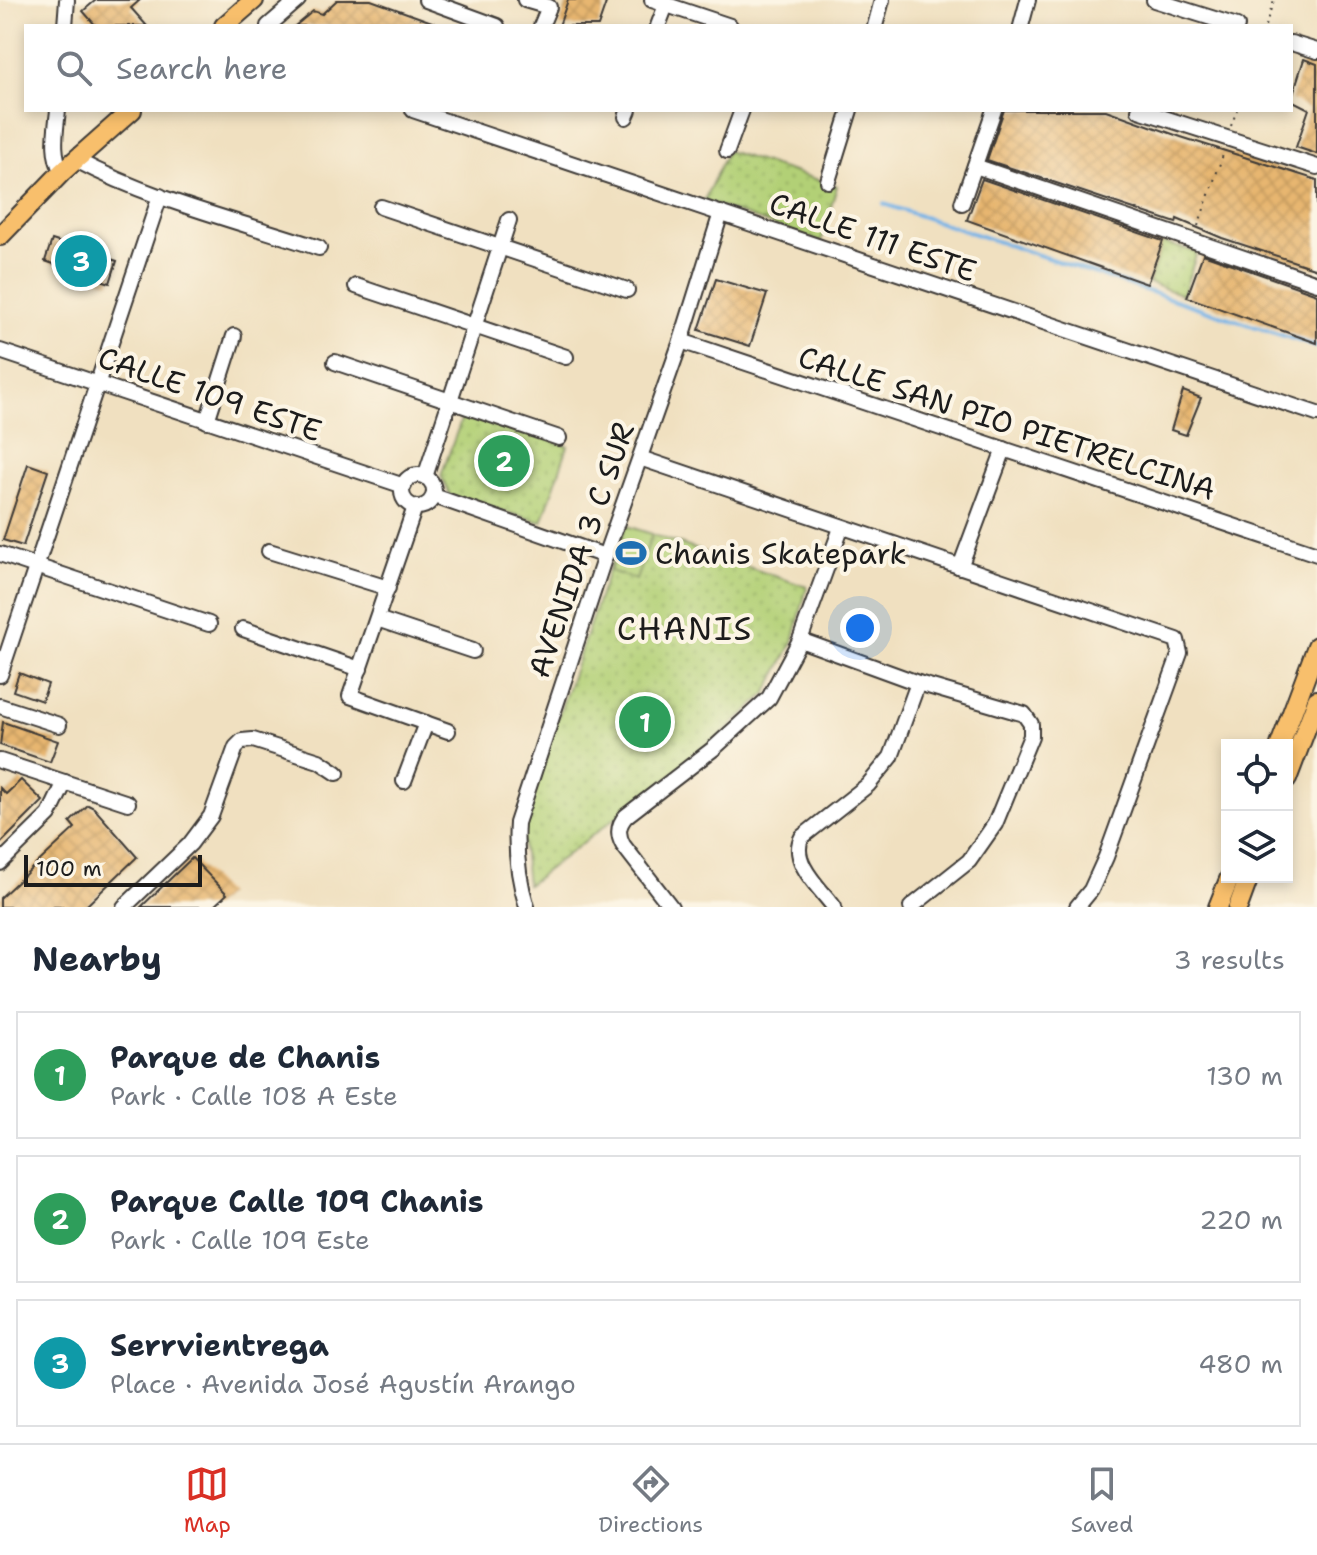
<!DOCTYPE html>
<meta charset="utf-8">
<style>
:root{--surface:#fff;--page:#f2f2f3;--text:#1f2937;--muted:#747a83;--line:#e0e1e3;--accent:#d93025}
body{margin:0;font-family:"Shantell Sans",sans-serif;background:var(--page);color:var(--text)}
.controls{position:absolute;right:24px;bottom:24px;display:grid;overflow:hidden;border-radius:0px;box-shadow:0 4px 12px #0003}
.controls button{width:72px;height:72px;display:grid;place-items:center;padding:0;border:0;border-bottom:2px solid var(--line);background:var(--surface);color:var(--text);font:40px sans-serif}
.scale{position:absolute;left:24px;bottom:20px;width:178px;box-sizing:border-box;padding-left:8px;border:4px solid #1c1c1c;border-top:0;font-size:22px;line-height:28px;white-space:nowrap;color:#1c1c1c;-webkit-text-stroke:6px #fcf5e5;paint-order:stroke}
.you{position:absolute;left:860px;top:628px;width:28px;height:28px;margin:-20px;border:6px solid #fff;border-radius:50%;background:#1a73e8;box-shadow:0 0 0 12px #1a73e833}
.badge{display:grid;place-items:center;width:52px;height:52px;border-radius:50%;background:var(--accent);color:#fff;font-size:26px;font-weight:700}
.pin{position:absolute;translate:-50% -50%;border:4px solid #fff;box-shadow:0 2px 8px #0006}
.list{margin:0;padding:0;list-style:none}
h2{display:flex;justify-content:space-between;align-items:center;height:104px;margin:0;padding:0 32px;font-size:34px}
h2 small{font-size:26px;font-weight:400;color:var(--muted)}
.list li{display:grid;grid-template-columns:52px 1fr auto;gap:24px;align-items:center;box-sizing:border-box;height:128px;margin:0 16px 16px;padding:0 16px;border:2px solid var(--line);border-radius:0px}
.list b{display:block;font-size:30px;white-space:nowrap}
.list p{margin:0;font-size:26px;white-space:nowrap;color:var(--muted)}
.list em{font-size:26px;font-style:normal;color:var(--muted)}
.icon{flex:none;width:44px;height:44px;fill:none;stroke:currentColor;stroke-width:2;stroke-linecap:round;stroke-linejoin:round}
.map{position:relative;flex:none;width:1317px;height:907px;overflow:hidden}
.search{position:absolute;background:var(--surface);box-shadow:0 4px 12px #0003;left:24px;right:24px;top:24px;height:88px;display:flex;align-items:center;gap:20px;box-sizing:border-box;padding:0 28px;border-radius:0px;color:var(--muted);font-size:30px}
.sheet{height:536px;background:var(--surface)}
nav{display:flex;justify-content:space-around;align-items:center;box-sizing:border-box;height:112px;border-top:2px solid var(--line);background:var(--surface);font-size:22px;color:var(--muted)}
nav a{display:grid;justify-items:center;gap:4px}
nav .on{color:var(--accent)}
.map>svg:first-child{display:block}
</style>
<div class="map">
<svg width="1317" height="907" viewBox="0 0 1317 907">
<defs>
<pattern id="grass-dots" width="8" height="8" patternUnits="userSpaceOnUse" patternTransform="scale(2)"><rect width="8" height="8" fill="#b2d076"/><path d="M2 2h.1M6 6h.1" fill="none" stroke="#98b266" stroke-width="1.8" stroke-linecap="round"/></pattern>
<pattern id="building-cross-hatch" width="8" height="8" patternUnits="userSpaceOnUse" patternTransform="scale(2)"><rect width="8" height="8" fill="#e7b670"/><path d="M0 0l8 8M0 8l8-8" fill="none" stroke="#c69c60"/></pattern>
</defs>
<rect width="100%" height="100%" fill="#fcf5e5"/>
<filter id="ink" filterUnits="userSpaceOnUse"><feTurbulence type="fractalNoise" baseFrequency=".0125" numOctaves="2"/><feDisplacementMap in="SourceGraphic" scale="16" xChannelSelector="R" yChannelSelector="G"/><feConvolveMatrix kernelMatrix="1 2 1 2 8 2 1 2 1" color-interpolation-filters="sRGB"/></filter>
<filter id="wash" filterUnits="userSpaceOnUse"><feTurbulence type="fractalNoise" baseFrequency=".006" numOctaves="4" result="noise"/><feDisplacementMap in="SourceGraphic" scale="32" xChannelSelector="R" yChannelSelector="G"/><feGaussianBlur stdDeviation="1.8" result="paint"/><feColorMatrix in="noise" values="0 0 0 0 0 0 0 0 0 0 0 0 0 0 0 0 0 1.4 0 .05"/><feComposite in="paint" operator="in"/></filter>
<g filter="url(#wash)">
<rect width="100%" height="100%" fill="#f0e0c0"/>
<g fill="url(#grass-dots)" stroke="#677649" stroke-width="2">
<polygon points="727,151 837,186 821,242 704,201"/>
<polygon points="1162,243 1197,252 1183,295 1149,283"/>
<polygon points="464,412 568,446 542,522 451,497 441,476"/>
<polygon points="624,525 807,587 793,642 766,694 703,751 527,885 521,825"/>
</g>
<polygon fill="#b2d076" stroke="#677649" stroke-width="2" points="626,526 652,534 636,580 610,571"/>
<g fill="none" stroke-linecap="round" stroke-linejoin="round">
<polyline stroke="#75b3e7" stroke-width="4" points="884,204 1317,347"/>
</g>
<g id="blocks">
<g fill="url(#building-cross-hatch)">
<polygon points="96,0 140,0 131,8 147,26 96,26 83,11"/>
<polygon points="337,0 371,0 443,26 295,26 313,11 322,14"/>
<polygon points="568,0 598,0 606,3 598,26 559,26"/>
<polygon points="1304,59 1317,64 1317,154 1296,147 1309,109 1291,100"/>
<polygon points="1004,110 1106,110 1181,137 1317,180 1317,269 1222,238 1177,219 1176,223 987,160"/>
<polygon points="982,179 1163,241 1147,284 967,220"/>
<polygon points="52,240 117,261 110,283 45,261"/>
<polygon points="1203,254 1317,294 1317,343 1187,297"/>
<polygon points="716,279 767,294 750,346 699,330"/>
<polygon points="1183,391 1201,398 1186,435 1171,430"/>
<polygon points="28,464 48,471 23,546 3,540"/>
<polygon points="19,673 48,684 42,701 13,691"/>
<polygon points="3,722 58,741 50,762 0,745"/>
<polygon points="21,780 43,801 0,844 0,788 6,794"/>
<polygon points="88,805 94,808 137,857 85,907 0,907 0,898 75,828 70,822"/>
<polygon points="192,858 227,894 213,907 141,907"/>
</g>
</g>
</g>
<g filter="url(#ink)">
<use href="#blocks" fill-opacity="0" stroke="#3c3935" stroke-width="2"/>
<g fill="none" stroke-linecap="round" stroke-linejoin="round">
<g stroke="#3c3935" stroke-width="18">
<g id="minor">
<polyline points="426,0 497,26"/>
<polyline points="525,0 549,7 541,26"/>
<polyline points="652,0 730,26"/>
<polyline points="1154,0 1237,26"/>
<polyline points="65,26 67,0"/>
<polyline points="268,26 298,0"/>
<polyline points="658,26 666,5"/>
<polyline points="875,26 882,0"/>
<polyline points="1021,26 1028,0"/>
<polyline points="1291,43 1317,51"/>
<path d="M58 110C56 131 51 153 62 172"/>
<polyline points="413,110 1317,414"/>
<polyline points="1139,110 1317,167"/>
<polyline points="626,117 629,110"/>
<polyline points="727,151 742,110"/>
<path d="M76 160C151 200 238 221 319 248"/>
<polyline points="975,166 1317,283"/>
<polyline points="828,181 850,110"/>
<polyline points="962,203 994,110"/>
<polyline points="381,207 627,290"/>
<polyline points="356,286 566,357"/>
<polyline points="681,341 1317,554"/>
<polyline points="0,351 404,486"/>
<polyline points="335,362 559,438"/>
<polyline points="207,421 234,336"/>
<polyline points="640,458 1177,640 1180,653 1106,857 1091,890 1077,907"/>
<circle cx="418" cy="491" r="16"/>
<polyline points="425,477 509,220"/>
<polyline points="434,496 605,556"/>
<polyline points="415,507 350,696 448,731"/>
<polyline points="269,551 388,588"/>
<polyline points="0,554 209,624"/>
<polyline points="960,567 1004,449"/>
<polyline points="377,619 473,651"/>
<polyline points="243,629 360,669"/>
<polyline points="800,640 918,683 1024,714 1031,724 1031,736 995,824 969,861 911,907"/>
<polyline points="0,675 160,196"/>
<polyline points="0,706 59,725"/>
<polyline points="0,761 128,803"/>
<polyline points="404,781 426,723"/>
<polyline points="0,863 49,815 65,782"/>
<polyline points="124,907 190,844 211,816 236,747 242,741 253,740 319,761 337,773"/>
<path d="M527 907C518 878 515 853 517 823L605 556 681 341 721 213"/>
<path d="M671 907 623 845C617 834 618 825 626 816L713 749 769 698 800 640 841 528"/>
<path d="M834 907C820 888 789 861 802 837L868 785 891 757 918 683"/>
</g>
</g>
<g stroke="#3c3935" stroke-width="22">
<g id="major">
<polyline points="224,26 254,0"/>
<polyline points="0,236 62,172 132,110"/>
<polyline points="1280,745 1317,646"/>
<polyline points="1287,779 1317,700"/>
<polyline points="1218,907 1230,877"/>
<polyline points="1238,907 1249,877"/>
</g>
</g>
<g stroke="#3c3935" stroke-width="2" stroke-dasharray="2 6" stroke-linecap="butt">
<polyline points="1265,26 1274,0"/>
<polyline points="1231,126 1237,110"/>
<polyline points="1198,226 1224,152"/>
</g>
<use href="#minor" stroke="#fff" stroke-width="14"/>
<use href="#major" stroke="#f8bf6c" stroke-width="18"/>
</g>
</g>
<defs>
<g id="stadium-bare" transform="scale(2.4)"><path d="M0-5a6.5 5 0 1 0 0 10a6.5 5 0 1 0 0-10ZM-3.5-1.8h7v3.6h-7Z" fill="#1f6fb2" stroke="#fcf5e5" stroke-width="2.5" paint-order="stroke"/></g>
</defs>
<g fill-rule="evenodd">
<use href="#stadium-bare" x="631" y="553"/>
</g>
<g text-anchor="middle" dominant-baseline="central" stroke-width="8" stroke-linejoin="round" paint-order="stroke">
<g font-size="30" fill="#1c1c1c" stroke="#fcf5e5">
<text transform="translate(873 237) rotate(19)">CALLE 111 ESTE</text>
<text transform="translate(210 394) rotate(19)">CALLE 109 ESTE</text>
<text transform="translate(1007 423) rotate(18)">CALLE SAN PIO PIETRELCINA</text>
<text transform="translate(581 550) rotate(-71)">AVENIDA 3 C SUR</text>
</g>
<g font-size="30" fill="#1c1c1c" stroke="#fcf5e5" text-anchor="start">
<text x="655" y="553">Chanis Skatepark</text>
</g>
<g font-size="32" letter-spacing="2" fill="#1c1c1c" stroke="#fcf5e5">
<text x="685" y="628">CHANIS</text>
</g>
</g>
</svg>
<div class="controls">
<button><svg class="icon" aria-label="locate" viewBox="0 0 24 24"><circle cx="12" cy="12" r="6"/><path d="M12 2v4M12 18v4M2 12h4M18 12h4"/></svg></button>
<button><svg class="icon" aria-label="layers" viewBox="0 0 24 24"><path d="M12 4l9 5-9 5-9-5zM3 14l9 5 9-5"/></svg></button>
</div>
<div class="scale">100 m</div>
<div class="you"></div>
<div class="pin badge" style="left:645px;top:722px;background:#2e9e5b">1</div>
<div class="pin badge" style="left:504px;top:461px;background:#2e9e5b">2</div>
<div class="pin badge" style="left:81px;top:261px;background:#0f9aa8">3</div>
<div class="search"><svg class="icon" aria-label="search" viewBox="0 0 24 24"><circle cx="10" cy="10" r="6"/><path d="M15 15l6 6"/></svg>Search here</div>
</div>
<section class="sheet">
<h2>Nearby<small>3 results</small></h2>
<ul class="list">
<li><span class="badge" style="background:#2e9e5b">1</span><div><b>Parque de Chanis</b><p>Park · Calle 108 A Este</p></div><em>130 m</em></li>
<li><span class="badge" style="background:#2e9e5b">2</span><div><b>Parque Calle 109 Chanis</b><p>Park · Calle 109 Este</p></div><em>220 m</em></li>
<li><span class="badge" style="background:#0f9aa8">3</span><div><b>Serrvientrega</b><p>Place · Avenida José Agustín Arango</p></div><em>480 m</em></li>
</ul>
</section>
<nav>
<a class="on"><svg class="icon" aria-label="map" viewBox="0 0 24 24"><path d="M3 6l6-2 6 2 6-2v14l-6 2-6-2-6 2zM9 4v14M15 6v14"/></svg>Map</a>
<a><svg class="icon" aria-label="directions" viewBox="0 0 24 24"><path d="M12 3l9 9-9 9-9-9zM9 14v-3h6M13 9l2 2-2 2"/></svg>Directions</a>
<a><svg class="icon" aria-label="saved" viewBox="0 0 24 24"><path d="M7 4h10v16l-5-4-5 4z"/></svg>Saved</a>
</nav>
